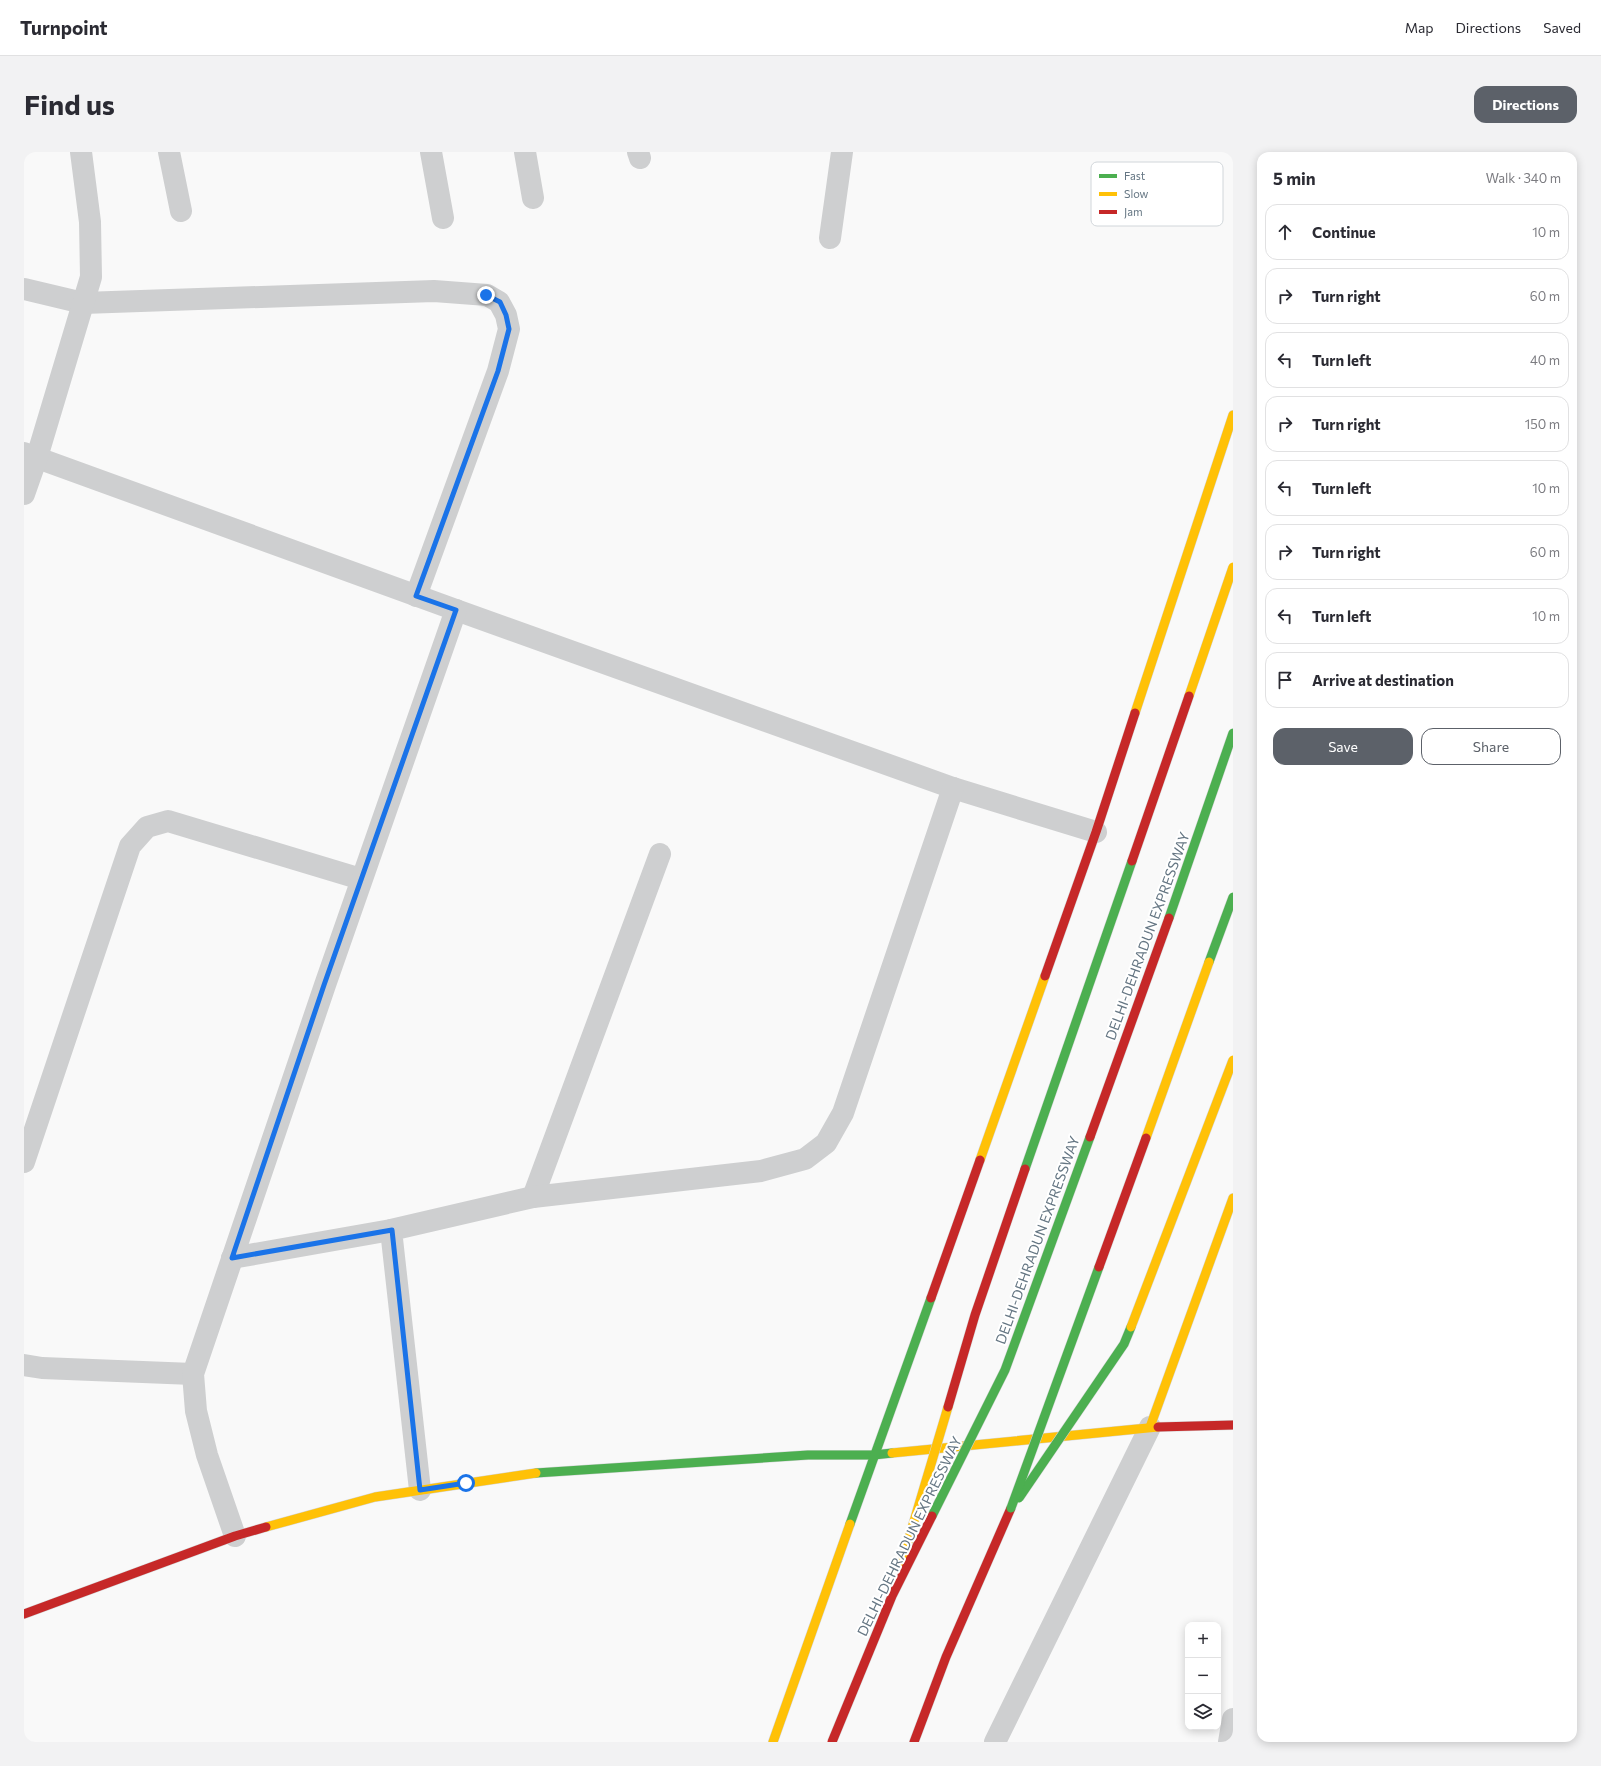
<!DOCTYPE html>
<meta charset="utf-8">
<style>
:root{--surface:#fff;--page:#f2f2f3;--text:#2b2b33;--muted:#7c7c81;--line:#e1e1e2;--accent:#5c6169}
body{margin:0;font-family:Commissioner,sans-serif;background:var(--page);color:var(--text)}
.controls{position:absolute;right:12px;bottom:12px;display:grid;overflow:hidden;border-radius:8px;box-shadow:0 2px 10px #0003}
.controls button{width:36px;height:36px;display:grid;place-items:center;padding:0;border:0;border-bottom:1px solid var(--line);background:var(--surface);color:var(--text);font:20px sans-serif}
.stop{position:absolute;width:12px;height:12px;margin:-9px;border:3px solid #1a73e8;border-radius:50%;background:#fff}
.stop.end{background:#1a73e8;border-color:#fff;box-shadow:0 1px 4px #0008}
.list{margin:0;padding:0;list-style:none}
h2{display:flex;justify-content:space-between;align-items:center;height:52px;margin:0;padding:0 16px;font-size:17px}
h2 small{font-size:13px;font-weight:400;color:var(--muted)}
.list li{display:grid;grid-template-columns:26px 1fr auto;gap:12px;align-items:center;box-sizing:border-box;height:56px;margin:0 8px 8px;padding:0 8px;border:1px solid var(--line);border-radius:12px}
.list b{display:block;font-size:15px;white-space:nowrap}
.list em{font-size:13px;font-style:normal;color:var(--muted)}
.actions{display:flex;gap:8px;padding:12px 16px}
.actions a{flex:1;padding:9px 0;border:1px solid var(--accent);border-radius:12px;text-align:center;font-size:14px;color:var(--accent)}
.actions .main{background:var(--accent);color:#fff}
.icon{flex:none;width:22px;height:22px;fill:none;stroke:currentColor;stroke-width:2;stroke-linecap:round;stroke-linejoin:round}
.map{position:relative;flex:none;width:1209px;height:1590px;overflow:hidden;border-radius:12px}
header{display:flex;align-items:center;gap:24px;box-sizing:border-box;height:56px;padding:0 20px;background:var(--surface);border-bottom:1px solid var(--line)}
header strong{font-size:19px}
nav{display:flex;gap:22px;margin-inline-start:auto;font-size:14px}
.intro{display:flex;align-items:center;justify-content:space-between;box-sizing:border-box;height:96px;padding:0 24px}
h1{margin:0;font-size:28px}
.button{padding:10px 18px;border-radius:12px;background:var(--accent);color:#fff;font-size:14px;font-weight:700}
main{display:flex;gap:24px;padding:0 24px}
aside{flex:1;background:var(--surface);border-radius:12px;box-shadow:0 2px 10px #0003}
.map>svg:first-child{display:block}
</style>
<header>
<strong>Turnpoint</strong>
<nav><a>Map</a><a>Directions</a><a>Saved</a></nav>
</header>
<div class="intro"><h1>Find us</h1><a class="button">Directions</a></div>
<main>
<div class="map">
<svg width="1209" height="1590" viewBox="0 0 1209 1590">
<rect width="100%" height="100%" fill="#f9f9f9"/>
<g fill="none" stroke-linecap="round" stroke-linejoin="round">
<g stroke="#d5d6d7" stroke-width="10">
<g id="fast">
<polyline points="512,1321 784,1303 850,1303 868,1301"/>
<polyline points="826,1372 907,1146"/>
</g>
</g>
<g stroke="#d5d6d7" stroke-width="10">
<g id="slow">
<polyline points="1111,561 1209,263"/>
<polyline points="956,1008 1021,824"/>
<polyline points="1126,1275 1209,1046"/>
<polyline points="868,1301 1134,1275"/>
<polyline points="242,1375 351,1345 512,1321"/>
<polyline points="749,1590 826,1372"/>
</g>
</g>
<g stroke="#d5d6d7" stroke-width="10">
<g id="jam">
<polyline points="1021,824 1072,680 1111,561"/>
<polyline points="907,1146 956,1008"/>
<polyline points="1134,1275 1209,1273"/>
<polyline points="0,1462 211,1384 242,1375"/>
<polyline points="890,1590 922,1505 987,1356"/>
</g>
</g>
<g stroke="#cecfd0" stroke-width="22">
<polyline points="145,0 157,59"/>
<polyline points="407,0 419,66"/>
<polyline points="501,0 509,46"/>
<polyline points="614,0 616,6"/>
<polyline points="806,86 818,0"/>
<polyline points="0,137 59,151 410,139 463,143 475,150 482,163 485,177 474,219 392,444"/>
<polyline points="0,301 432,458 929,636 1072,680"/>
<polyline points="0,342 13,305 67,125 66,70 57,0"/>
<polyline points="0,1010 106,694 123,675 144,669 337,727"/>
<polyline points="509,1045 636,702"/>
<polyline points="208,1106 367,1078"/>
<polyline points="0,1213 18,1216 169,1222"/>
<polyline points="396,1338 367,1078 509,1045 737,1019 781,1007 802,991 819,961 929,636"/>
<polyline points="211,1384 183,1303 172,1259 169,1222 301,833 432,458"/>
<polyline points="971,1590 1126,1275"/>
<polyline points="1205,1590 1209,1567"/>
</g>
<use href="#fast" stroke="#4caf50" stroke-width="9"/>
<use href="#slow" stroke="#ffc107" stroke-width="9"/>
<use href="#jam" stroke="#c62828" stroke-width="9"/>
<g stroke="#d5d6d7" stroke-width="10" stroke-linecap="butt">
<g id="fast-bridge">
<polyline points="1145,766 1209,581"/>
<polyline points="1185,810 1209,745"/>
<polyline points="1001,1017 1108,709"/>
<polyline points="995,1346 1100,1192 1107,1175"/>
<polyline points="987,1356 1075,1115"/>
<polyline points="908,1364 981,1218 1066,985"/>
</g>
</g>
<g stroke="#d5d6d7" stroke-width="10" stroke-linecap="butt">
<g id="slow-bridge">
<polyline points="1165,544 1209,415"/>
<polyline points="1122,986 1185,810"/>
<polyline points="1107,1175 1209,908"/>
<polyline points="877,1413 924,1255"/>
</g>
</g>
<g stroke="#d5d6d7" stroke-width="10" stroke-linecap="butt">
<g id="jam-bridge">
<polyline points="1108,709 1165,544"/>
<polyline points="1066,985 1145,766"/>
<polyline points="1075,1115 1122,986"/>
<polyline points="924,1255 951,1163 1001,1017"/>
<polyline points="808,1590 868,1444 908,1364"/>
</g>
</g>
<use href="#fast-bridge" stroke="#4caf50" stroke-width="9"/>
<use href="#slow-bridge" stroke="#ffc107" stroke-width="9"/>
<use href="#jam-bridge" stroke="#c62828" stroke-width="9"/>
</g>
<g fill="none" stroke-linecap="round" stroke-linejoin="round">
<polyline stroke="#1a73e8" stroke-width="5" points="442,1331 396,1338 368,1078 208,1106 300,833 432,458 392,444 474,219 485,177 482,163 476,150 462,143"/>
</g>
<g text-anchor="middle" dominant-baseline="central" stroke-width="4" stroke-linejoin="round" paint-order="stroke">
<g font-size="14" fill="#657683" stroke="#fff">
<text transform="translate(1123 784) rotate(-70)">DELHI-DEHRADUN EXPRESSWAY</text>
<text transform="translate(1013 1088) rotate(-70)">DELHI-DEHRADUN EXPRESSWAY</text>
<text transform="translate(885 1384) rotate(-64)">DELHI-DEHRADUN EXPRESSWAY</text>
</g>
</g>
<rect x="1067" y="10" width="132" height="64" rx="6" fill="#fff" stroke="#d1d6da" stroke-width="1"/>
<rect x="1075" y="22" width="18" height="4" fill="#4caf50"/>
<rect x="1075" y="40" width="18" height="4" fill="#ffc107"/>
<rect x="1075" y="58" width="18" height="4" fill="#c62828"/>
<g font-size="11" fill="#657683">
<text x="1100" y="28">Fast</text>
<text x="1100" y="46">Slow</text>
<text x="1100" y="64">Jam</text>
</g>
</svg>
<div class="controls">
<button>+</button>
<button>−</button>
<button><svg class="icon" aria-label="layers" viewBox="0 0 24 24"><path d="M12 4l9 5-9 5-9-5zM3 14l9 5 9-5"/></svg></button>
</div>
<div class="stop" style="left:442px;top:1331px"></div>
<div class="stop end" style="left:462px;top:143px"></div>
</div>
<aside>
<h2>5 min<small>Walk · 340 m</small></h2>
<ul class="list">
<li><svg class="icon" aria-label="ahead" viewBox="0 0 24 24"><path d="M12 20V5M6 11l6-6 6 6"/></svg><div><b>Continue</b></div><em>10 m</em></li>
<li><svg class="icon" aria-label="right" viewBox="0 0 24 24"><path d="M7 20v-9h11M14 6l5 5-5 5"/></svg><div><b>Turn right</b></div><em>60 m</em></li>
<li><svg class="icon" aria-label="left" viewBox="0 0 24 24"><path d="M17 20v-9H6M10 6l-5 5 5 5"/></svg><div><b>Turn left</b></div><em>40 m</em></li>
<li><svg class="icon" aria-label="right" viewBox="0 0 24 24"><path d="M7 20v-9h11M14 6l5 5-5 5"/></svg><div><b>Turn right</b></div><em>150 m</em></li>
<li><svg class="icon" aria-label="left" viewBox="0 0 24 24"><path d="M17 20v-9H6M10 6l-5 5 5 5"/></svg><div><b>Turn left</b></div><em>10 m</em></li>
<li><svg class="icon" aria-label="right" viewBox="0 0 24 24"><path d="M7 20v-9h11M14 6l5 5-5 5"/></svg><div><b>Turn right</b></div><em>60 m</em></li>
<li><svg class="icon" aria-label="left" viewBox="0 0 24 24"><path d="M17 20v-9H6M10 6l-5 5 5 5"/></svg><div><b>Turn left</b></div><em>10 m</em></li>
<li><svg class="icon" aria-label="arrive" viewBox="0 0 24 24"><path d="M6 21V4h12l-3 4 3 4H6"/></svg><div><b>Arrive at destination</b></div></li>
</ul>
<div class="actions"><a class="main">Save</a><a>Share</a></div>
</aside>
</main>
